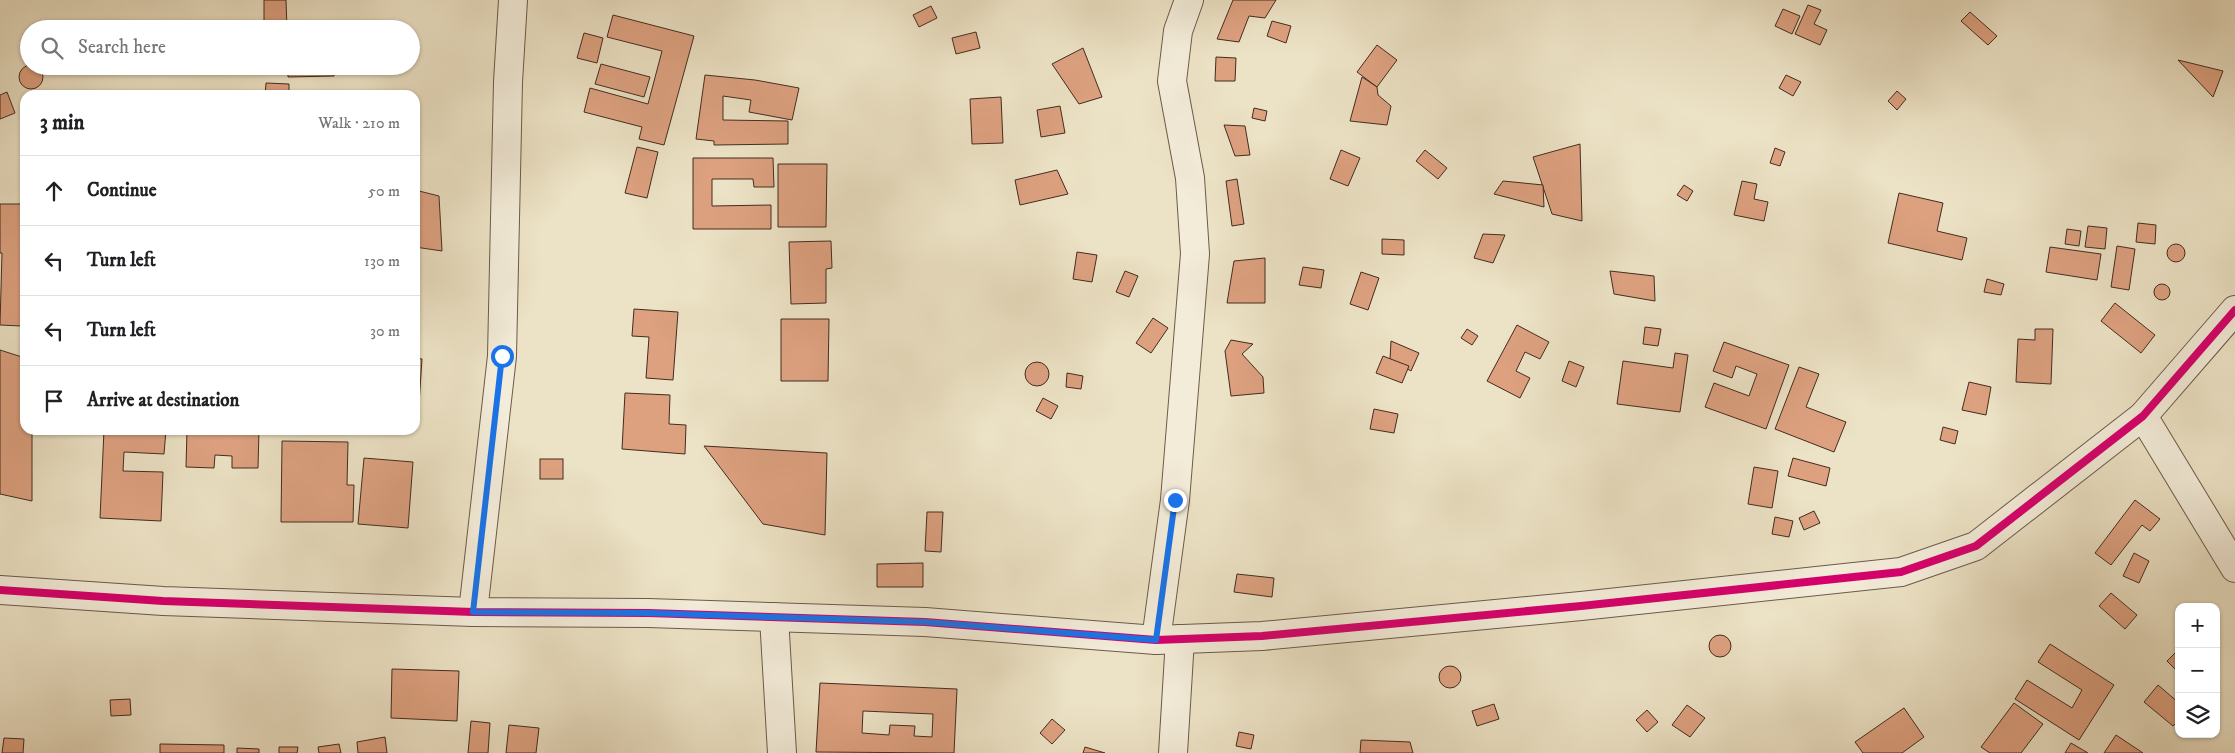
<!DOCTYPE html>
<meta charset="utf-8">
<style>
:root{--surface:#fff;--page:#f2f2f2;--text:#202124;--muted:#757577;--line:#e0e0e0}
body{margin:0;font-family:"IM FELL DW Pica",serif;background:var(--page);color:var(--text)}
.controls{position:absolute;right:15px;bottom:15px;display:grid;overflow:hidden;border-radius:10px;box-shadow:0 1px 4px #0004}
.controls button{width:45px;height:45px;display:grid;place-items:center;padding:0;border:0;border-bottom:1px solid var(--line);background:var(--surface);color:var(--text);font:25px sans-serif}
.stop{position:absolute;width:15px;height:15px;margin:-11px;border:4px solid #1a73e8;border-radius:50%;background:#fff}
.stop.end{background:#1a73e8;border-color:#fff;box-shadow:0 1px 5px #0008}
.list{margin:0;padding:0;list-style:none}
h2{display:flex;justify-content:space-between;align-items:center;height:65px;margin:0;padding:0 20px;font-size:21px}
h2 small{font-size:16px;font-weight:400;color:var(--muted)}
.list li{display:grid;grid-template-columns:32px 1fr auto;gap:15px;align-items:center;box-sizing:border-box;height:70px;padding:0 20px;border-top:1px solid var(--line)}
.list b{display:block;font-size:19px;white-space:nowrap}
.list em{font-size:16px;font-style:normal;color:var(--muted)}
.icon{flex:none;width:28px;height:28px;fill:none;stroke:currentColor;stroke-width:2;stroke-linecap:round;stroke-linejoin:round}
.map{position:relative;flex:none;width:2235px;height:753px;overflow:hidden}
.search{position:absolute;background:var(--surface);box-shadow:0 1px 4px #0004;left:20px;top:20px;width:400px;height:55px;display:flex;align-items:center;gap:12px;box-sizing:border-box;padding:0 18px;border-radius:28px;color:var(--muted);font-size:19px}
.panel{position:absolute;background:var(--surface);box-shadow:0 1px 4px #0004;left:20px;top:90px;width:400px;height:345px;border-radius:15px}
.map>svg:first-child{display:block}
</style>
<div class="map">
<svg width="2235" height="753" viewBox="0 0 2235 753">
<rect width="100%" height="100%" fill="#ece2c5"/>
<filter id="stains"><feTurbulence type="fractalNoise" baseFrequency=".004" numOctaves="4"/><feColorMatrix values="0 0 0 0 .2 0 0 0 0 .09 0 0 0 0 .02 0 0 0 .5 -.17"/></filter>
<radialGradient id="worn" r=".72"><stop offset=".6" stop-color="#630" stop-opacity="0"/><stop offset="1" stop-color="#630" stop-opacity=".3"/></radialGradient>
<g fill="#dda180" stroke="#432c1f" fill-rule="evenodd">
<polygon points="264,0 286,0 287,29 264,29"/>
<polygon points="1233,0 1276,0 1265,18 1249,16 1239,42 1217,39"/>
<polygon points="1808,5 1821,10 1814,24 1827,30 1820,45 1795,34"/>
<polygon points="931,6 937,18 919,27 913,15"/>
<polygon points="1783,9 1800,16 1792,34 1775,26"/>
<polygon points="1970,12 1997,36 1988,45 1961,21"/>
<polygon points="613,15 694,36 664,145 639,139 642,127 584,112 590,88 648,104 662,51 607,37"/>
<polygon points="1272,21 1291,26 1286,43 1267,36"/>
<polygon points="976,32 980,48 956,54 952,38"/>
<polygon points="584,33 603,38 597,63 577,58"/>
<polygon points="1377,45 1397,60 1377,87 1357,72"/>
<polygon points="1083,48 1102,97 1079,104 1052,64"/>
<polygon points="1216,57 1236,58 1235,81 1215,81"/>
<polygon points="2178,60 2223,71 2213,97"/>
<polygon points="601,64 650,77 644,97 595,84"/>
<circle cx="31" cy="77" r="12"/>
<polygon points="288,66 334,66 334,76 288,77"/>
<polygon points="705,75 755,80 799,88 792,120 749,112 751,100 723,96 723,120 788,121 788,144 714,145 714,141 696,139"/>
<polygon points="1786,75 1801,82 1793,96 1779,88"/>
<polygon points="1362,77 1377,87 1378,95 1391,106 1387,125 1350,121"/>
<polygon points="266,83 289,84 289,95 265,95"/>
<polygon points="1897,91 1906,99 1897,110 1888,101"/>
<polygon points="7,92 15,113 0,119 0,95"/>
<polygon points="1001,97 1003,143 972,144 970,99"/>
<polygon points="1060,106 1065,133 1041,137 1037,110"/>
<polygon points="1254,108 1267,111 1265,121 1252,118"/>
<polygon points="1224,125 1245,126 1250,155 1235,156"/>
<polygon points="1580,144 1582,221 1552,214 1533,157"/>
<polygon points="637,147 658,152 647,198 625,193"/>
<polygon points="1775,148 1785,152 1780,166 1770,163"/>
<polygon points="1341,150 1360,158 1348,186 1330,179"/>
<polygon points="1425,150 1447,168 1438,179 1416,161"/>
<polygon points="693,158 773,158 774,187 754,187 753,179 712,179 712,206 771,205 771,229 693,229"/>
<polygon points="778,164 827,164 826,227 778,227"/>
<polygon points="1057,170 1068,194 1020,205 1015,180"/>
<polygon points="1237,179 1244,224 1232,226 1226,181"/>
<polygon points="1503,181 1543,185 1544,207 1494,194"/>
<polygon points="1742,181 1757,184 1754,199 1768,202 1764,221 1734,215"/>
<polygon points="1684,185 1693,191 1687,201 1677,195"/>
<polygon points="415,190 439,196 442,251 415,247"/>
<polygon points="1899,193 1943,203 1937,231 1967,238 1962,260 1888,243"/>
<polygon points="0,204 25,204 21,326 0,325 2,253 0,253"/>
<polygon points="2138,223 2156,225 2155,244 2136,242"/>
<polygon points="2088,226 2107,228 2105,249 2085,247"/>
<polygon points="2067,229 2081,231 2079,246 2065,244"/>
<polygon points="1483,234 1505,235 1493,263 1474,258"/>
<polygon points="1382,239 1404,240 1404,255 1382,254"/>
<polygon points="831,241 832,268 826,269 826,303 791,304 789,242"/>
<circle cx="2176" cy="253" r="9"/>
<polygon points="2117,246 2135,249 2129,290 2111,287"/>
<polygon points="2050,247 2101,254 2097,280 2046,272"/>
<polygon points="1077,252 1097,255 1092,282 1073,279"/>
<polygon points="1265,258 1265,303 1227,303 1234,261"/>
<polygon points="1303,267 1324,270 1321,288 1299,285"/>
<polygon points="1125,271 1138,276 1129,297 1116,292"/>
<polygon points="1610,271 1654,276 1655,301 1614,294"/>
<polygon points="1361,272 1379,278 1368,310 1350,304"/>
<polygon points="1987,279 2004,284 2001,295 1984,292"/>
<circle cx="2162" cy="292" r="8"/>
<polygon points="2115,303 2155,335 2141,353 2101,321"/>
<polygon points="634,309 678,312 673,380 646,378 649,337 632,336"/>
<polygon points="1153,318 1168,328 1151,353 1136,343"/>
<polygon points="781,319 829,319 828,381 781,381"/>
<polygon points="1517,325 1549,342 1540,359 1525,352 1516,371 1530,378 1520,398 1487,381"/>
<polygon points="1645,327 1661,329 1658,346 1643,344"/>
<polygon points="1467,329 1478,336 1472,345 1461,338"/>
<polygon points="2035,329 2053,329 2051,384 2016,382 2018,339 2035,340"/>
<polygon points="1231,340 1253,344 1242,354 1263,377 1264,393 1231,396 1225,351"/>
<polygon points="1391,341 1419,353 1411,371 1390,359"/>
<polygon points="1724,342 1789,365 1766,429 1705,407 1714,383 1749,396 1757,374 1736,366 1732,378 1713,371"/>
<polygon points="0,350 25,358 25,430 32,430 32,501 0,494"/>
<polygon points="1675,353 1688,355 1680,412 1617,404 1623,361 1673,368"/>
<polygon points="1383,356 1409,366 1402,383 1376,373"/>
<polygon points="415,358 422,359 419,404 415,404"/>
<polygon points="1569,361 1584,367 1576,387 1562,381"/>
<circle cx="1037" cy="374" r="12"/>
<polygon points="1799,367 1819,374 1806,407 1846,422 1834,452 1775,429"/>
<polygon points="1067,373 1083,376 1081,389 1066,387"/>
<polygon points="1969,382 1991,387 1986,415 1962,410"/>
<polygon points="625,393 670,395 669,424 686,425 685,454 622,449"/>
<polygon points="1043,398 1058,406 1051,419 1036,411"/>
<polygon points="1374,409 1398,414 1394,433 1370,429"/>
<polygon points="1943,427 1958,431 1955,444 1940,440"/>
<polygon points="104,430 166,430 164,454 124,452 123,471 163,472 161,521 100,518"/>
<polygon points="187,430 259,430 258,468 232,468 232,456 215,455 214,468 186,467"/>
<polygon points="282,441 348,442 347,485 354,485 353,522 281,522"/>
<polygon points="704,446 827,453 825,535 763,524"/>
<polygon points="364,458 413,462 408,528 358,524"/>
<polygon points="1793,458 1830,468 1826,486 1788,476"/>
<rect x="540" y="459" width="23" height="20"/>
<polygon points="1754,467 1778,471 1772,508 1748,504"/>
<polygon points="2135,500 2160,519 2150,531 2142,525 2111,565 2095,553"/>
<polygon points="1814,511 1820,523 1804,530 1799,518"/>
<polygon points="927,512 943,512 941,552 925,551"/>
<polygon points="1775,517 1793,521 1789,537 1772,534"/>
<polygon points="2134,553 2149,561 2139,583 2123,576"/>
<polygon points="923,563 923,587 877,587 877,564"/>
<polygon points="1237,574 1274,578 1272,597 1234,592"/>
<polygon points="2111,593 2137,615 2125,629 2099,606"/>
<circle cx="1720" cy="646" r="11"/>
<polygon points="2050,644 2114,685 2079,740 2015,699 2027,680 2072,708 2082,690 2038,662"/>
<polygon points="2179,649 2179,673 2167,661"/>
<circle cx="1450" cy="677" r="11"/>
<polygon points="392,669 459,671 457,721 391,718"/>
<path d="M820 683 957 689 954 753 816 752ZM863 711 933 714 932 737 914 736 915 726 890 725 889 735 862 733Z"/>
<polygon points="2158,685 2179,703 2179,720 2173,726 2144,702"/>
<polygon points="130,699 131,715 111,716 110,700"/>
<polygon points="2014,703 2043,724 2021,753 1990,753 1981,747"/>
<polygon points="1494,704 1499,719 1477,726 1472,711"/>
<polygon points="1687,705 1705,718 1690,737 1672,725"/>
<polygon points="1904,708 1924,737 1902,753 1863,753 1855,742"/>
<polygon points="1647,710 1658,722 1647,732 1636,720"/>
<polygon points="1052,719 1065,730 1052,744 1040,733"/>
<polygon points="471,721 490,723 488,753 468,753"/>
<polygon points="509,725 539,728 536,753 506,753"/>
<polygon points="1239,732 1254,735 1251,749 1236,746"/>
<polygon points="2116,735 2143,753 2104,753"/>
<polygon points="385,737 387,753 358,753 357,742"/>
<polygon points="4,738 24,739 23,753 2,753"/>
<polygon points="1361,740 1410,742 1413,753 1360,753"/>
<polygon points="2071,743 2088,753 2065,753"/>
<polygon points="160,744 224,745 224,753 160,753"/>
<polygon points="339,744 341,753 319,753 318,747"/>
<polygon points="279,747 298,747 297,753 279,753"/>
<polygon points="1085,747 1105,753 1083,753"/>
<polygon points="237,748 259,749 259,753 237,753"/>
</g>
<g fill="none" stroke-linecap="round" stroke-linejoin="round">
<g stroke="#6d5a48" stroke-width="30">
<g id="street">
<polyline points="2143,416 2235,568"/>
<polyline points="0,590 163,601 473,612 648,613 925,622 1156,640 1262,636 1581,606 1901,572 1976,546 2143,416 2235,310"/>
<polyline points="473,612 502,356 508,82 513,0"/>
<polyline points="774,617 782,753"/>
<polyline points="1156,640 1175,500 1195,254 1190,178 1172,81 1178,31 1189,0"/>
<polyline points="1173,753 1180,639"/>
</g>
</g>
<use href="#street" stroke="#f3ecd9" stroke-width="28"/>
<g stroke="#f3ecd9" stroke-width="11">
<polyline id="cycleway" points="0,590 163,601 473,612 648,613 925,622 1156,640 1262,636 1581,606 1901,572 1976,546 2143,416 2235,310"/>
</g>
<use href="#cycleway" stroke="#d6006c" stroke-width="8"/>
</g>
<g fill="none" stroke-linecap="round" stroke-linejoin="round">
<polyline stroke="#1a73e8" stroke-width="6" points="502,356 473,612 648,613 925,622 1156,640 1175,500"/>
</g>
<rect width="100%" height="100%" filter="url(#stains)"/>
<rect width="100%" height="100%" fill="url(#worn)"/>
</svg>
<div class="controls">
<button>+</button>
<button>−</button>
<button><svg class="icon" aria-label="layers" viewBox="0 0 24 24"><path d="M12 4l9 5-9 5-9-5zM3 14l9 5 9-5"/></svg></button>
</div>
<div class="stop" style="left:502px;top:356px"></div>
<div class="stop end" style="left:1175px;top:500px"></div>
<div class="search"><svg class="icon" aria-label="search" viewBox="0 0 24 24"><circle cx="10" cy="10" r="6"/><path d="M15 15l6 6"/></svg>Search here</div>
<section class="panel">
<h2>3 min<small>Walk · 210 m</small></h2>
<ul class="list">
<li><svg class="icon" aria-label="ahead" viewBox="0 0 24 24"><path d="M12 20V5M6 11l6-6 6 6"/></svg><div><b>Continue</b></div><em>50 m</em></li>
<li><svg class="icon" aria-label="left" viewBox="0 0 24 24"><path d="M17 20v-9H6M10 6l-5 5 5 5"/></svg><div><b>Turn left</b></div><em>130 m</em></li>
<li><svg class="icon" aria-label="left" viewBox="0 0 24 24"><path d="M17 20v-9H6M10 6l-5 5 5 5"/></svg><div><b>Turn left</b></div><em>30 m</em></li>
<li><svg class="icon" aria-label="arrive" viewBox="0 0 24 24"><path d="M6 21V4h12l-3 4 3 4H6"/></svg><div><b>Arrive at destination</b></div></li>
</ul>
</section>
</div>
